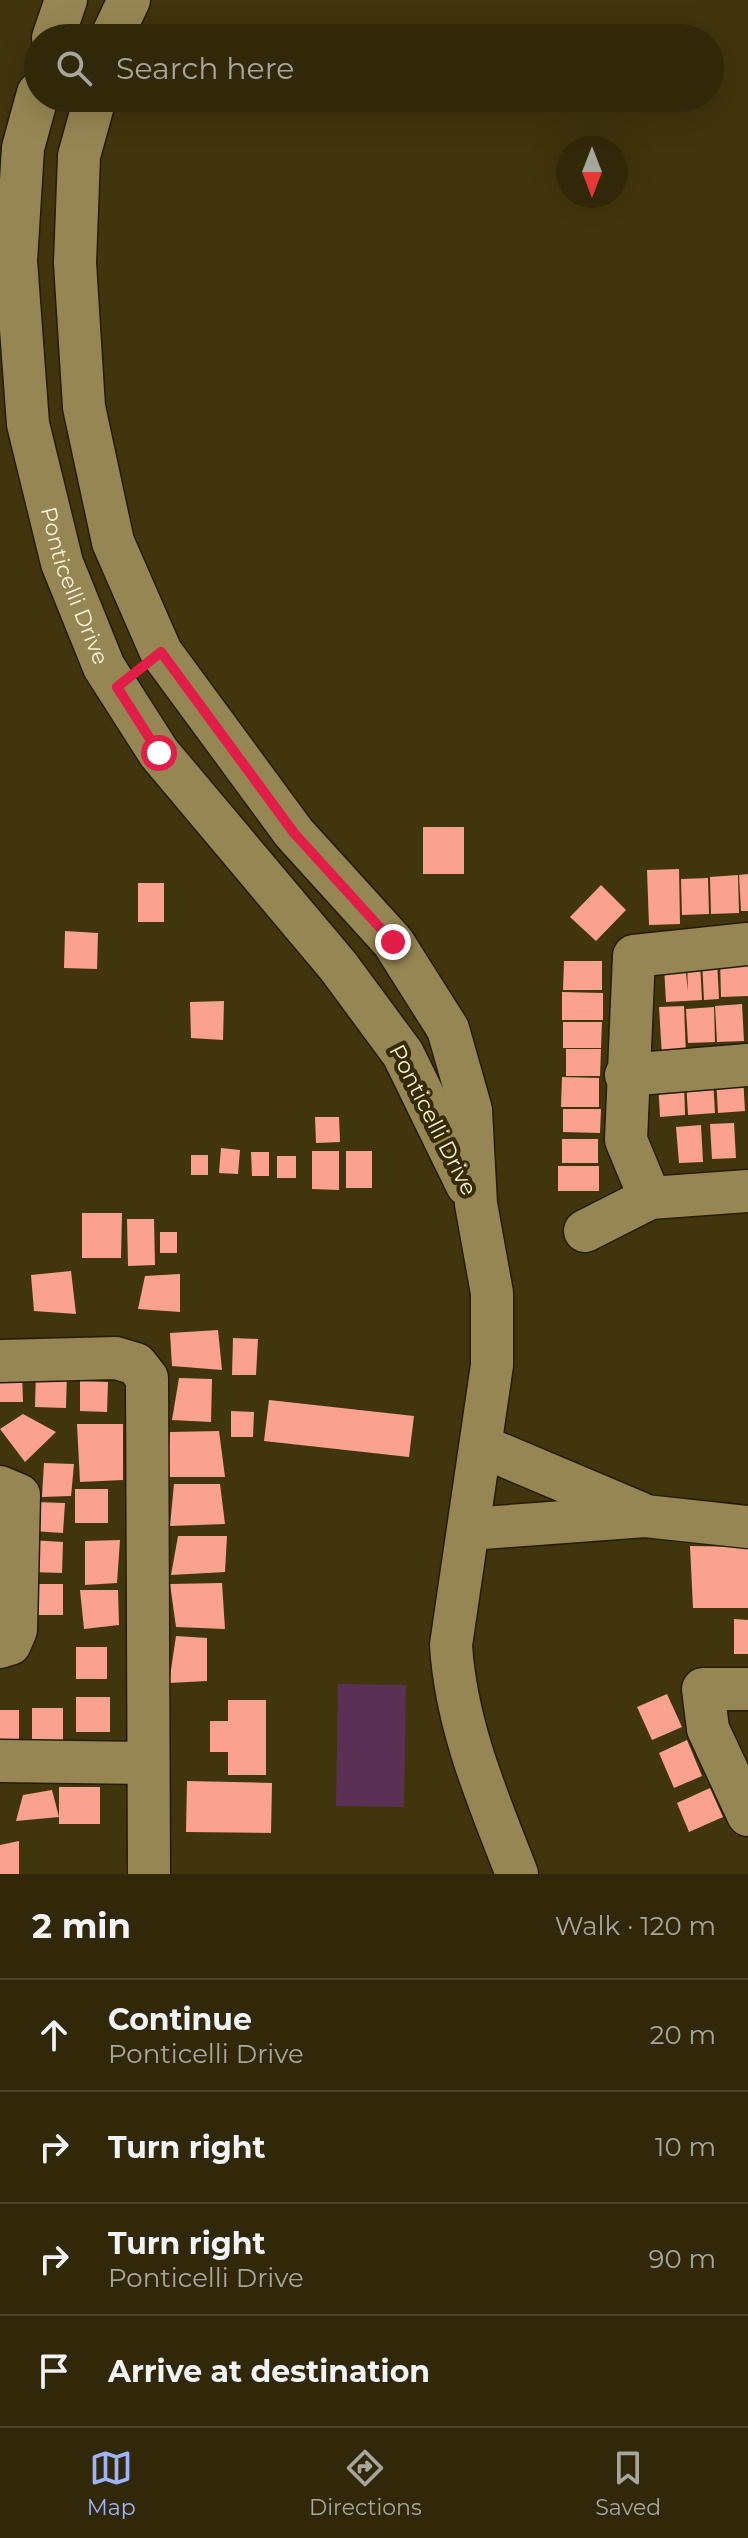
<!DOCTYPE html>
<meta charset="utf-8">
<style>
:root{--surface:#31280a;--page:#393013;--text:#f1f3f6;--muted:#a8a69c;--line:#4c442b;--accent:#9fb3fd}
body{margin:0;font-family:Montserrat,sans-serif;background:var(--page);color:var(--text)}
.compass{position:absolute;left:556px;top:136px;width:72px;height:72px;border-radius:50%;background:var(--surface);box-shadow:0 8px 32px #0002;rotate:180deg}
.stop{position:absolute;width:24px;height:24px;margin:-18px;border:6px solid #e11d48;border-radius:50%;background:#fff}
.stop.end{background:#e11d48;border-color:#fff;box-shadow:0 2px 8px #0008}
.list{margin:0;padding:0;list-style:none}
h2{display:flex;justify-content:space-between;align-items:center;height:104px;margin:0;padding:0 32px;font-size:34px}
h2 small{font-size:26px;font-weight:400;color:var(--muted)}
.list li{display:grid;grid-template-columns:52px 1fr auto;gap:24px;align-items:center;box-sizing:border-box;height:112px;padding:0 32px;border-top:2px solid var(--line)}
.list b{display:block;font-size:30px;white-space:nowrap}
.list p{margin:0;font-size:26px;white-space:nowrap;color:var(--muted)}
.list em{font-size:26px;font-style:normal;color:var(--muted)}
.icon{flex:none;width:44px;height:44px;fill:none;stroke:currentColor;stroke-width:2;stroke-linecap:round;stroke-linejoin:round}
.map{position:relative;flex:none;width:748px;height:1874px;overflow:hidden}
.search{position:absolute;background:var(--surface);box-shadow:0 8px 32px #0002;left:24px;right:24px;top:24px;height:88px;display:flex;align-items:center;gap:20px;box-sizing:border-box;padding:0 28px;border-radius:44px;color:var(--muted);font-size:30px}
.sheet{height:552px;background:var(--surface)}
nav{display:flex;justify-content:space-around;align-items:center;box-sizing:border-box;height:112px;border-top:2px solid var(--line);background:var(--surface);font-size:22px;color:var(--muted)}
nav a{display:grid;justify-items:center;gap:4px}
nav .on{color:var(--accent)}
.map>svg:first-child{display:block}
</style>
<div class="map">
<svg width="748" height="1874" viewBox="0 0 748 1874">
<rect width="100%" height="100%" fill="#41350d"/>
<polygon fill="#5a3155" points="338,1684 406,1685 404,1807 336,1806"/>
<g fill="#faa18f">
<rect x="423" y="827" width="41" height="47"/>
<polygon points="679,869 680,924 649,925 647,870"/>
<polygon points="748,874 748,911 741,911 739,875"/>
<polygon points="738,875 739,913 711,914 710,877"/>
<polygon points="708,878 709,914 682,915 681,879"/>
<rect x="138" y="883" width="26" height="39"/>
<polygon points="601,885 626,910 596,941 570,917"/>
<polygon points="65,931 98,933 97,969 64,968"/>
<polygon points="748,958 748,996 721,997 720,960"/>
<polygon points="564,961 602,961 602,990 563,990"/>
<polygon points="702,961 717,961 719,999 704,1000"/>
<polygon points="700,962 702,1000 666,1002 664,966 685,965 688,991 687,963"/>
<polygon points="562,992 603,993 603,1020 562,1020"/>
<polygon points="224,1001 223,1040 191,1038 190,1002"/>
<polygon points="742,1004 744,1041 717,1042 715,1006"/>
<polygon points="684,1006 686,1055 662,1056 659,1007"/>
<polygon points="714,1007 715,1042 688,1043 686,1009"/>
<polygon points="563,1022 602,1022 601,1048 563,1048"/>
<polygon points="566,1049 601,1049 600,1076 566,1076"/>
<polygon points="743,1076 745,1111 718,1113 716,1077"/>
<polygon points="562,1077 599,1078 599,1107 561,1107"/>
<polygon points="713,1079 715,1113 688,1115 686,1080"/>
<polygon points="684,1080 685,1115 660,1117 658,1081"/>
<polygon points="563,1109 601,1109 600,1133 563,1132"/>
<polygon points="315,1117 339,1117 340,1142 316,1143"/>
<polygon points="734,1123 736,1158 712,1159 710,1124"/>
<polygon points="701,1125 703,1162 679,1163 676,1127"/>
<rect x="562" y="1139" width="36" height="24"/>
<polygon points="221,1148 240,1150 238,1174 219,1173"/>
<polygon points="312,1151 339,1151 339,1190 312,1189"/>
<rect x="346" y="1151" width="26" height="37"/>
<polygon points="251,1152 269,1152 269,1176 252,1176"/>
<rect x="191" y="1155" width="17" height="20"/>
<rect x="277" y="1156" width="19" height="22"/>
<rect x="558" y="1166" width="41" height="25"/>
<polygon points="82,1213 122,1213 121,1258 82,1258"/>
<polygon points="127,1219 154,1219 155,1265 128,1266"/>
<rect x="160" y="1232" width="17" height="21"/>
<polygon points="71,1271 76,1314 34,1311 31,1275"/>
<polygon points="180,1274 180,1312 138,1309 145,1276"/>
<polygon points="218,1330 222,1370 172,1366 170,1333"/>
<polygon points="233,1338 258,1339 256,1375 232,1375"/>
<polygon points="36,1370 67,1372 66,1408 35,1407"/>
<polygon points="22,1374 23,1402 0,1402 0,1375"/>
<polygon points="179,1378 212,1379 211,1422 172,1420"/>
<polygon points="80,1381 108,1382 107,1412 80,1411"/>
<polygon points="269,1400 414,1416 409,1457 264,1441"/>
<polygon points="231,1411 254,1412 253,1437 231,1437"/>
<polygon points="23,1414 56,1432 25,1462 0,1429"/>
<polygon points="77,1424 123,1424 123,1480 80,1482"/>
<polygon points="219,1431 225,1477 167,1477 170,1432"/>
<polygon points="44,1463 74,1464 71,1496 42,1497"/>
<polygon points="174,1484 220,1484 225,1524 170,1526"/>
<rect x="75" y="1489" width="33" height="34"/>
<polygon points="34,1502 65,1503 63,1533 32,1531"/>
<polygon points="178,1536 227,1536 225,1572 171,1575"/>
<polygon points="31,1540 63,1542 62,1573 30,1572"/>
<polygon points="120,1540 117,1583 85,1585 85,1541"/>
<polygon points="690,1546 748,1547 748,1608 693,1608"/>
<polygon points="222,1583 225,1629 176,1627 170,1584"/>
<rect x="30" y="1584" width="33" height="31"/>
<polygon points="80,1590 118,1590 119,1625 84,1629"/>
<polygon points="734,1619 748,1620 748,1654 734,1654"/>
<polygon points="176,1636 207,1638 207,1681 169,1683"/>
<rect x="76" y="1647" width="31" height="32"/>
<polygon points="667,1694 682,1727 652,1740 637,1707"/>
<rect x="76" y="1697" width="34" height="35"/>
<polygon points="228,1700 266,1700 266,1775 228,1775 228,1752 210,1752 210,1721 228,1721"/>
<rect x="32" y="1708" width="31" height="37"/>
<rect x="0" y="1710" width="19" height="33"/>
<polygon points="687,1740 702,1776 674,1788 659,1753"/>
<polygon points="187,1781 272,1783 271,1833 186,1832"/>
<rect x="59" y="1787" width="41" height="37"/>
<polygon points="710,1788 723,1817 689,1832 677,1803"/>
<polygon points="52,1790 59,1817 16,1821 23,1795"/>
<polygon points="19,1841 19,1874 0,1874 0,1845"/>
</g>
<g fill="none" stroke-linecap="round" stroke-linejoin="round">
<g stroke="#251d03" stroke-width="45">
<g id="minor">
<polyline points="53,38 66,0"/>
<polyline points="111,38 129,0"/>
<path id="s1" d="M38 93 23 148 16 261 28 424 62 563 104 667 159 753 338 966 403 1054 467 1185"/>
<path d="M95 98 79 156 75 263 84 407 113 542 161 652 294 833 393 942 448 1029 471 1110 476 1204 492 1293V1365L451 1645C456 1726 488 1799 517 1874"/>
<polyline points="626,1075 748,1065"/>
<polyline points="650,1198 626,1140 634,956 748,944"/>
<polyline points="585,1231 650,1198 748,1191"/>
<polyline points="0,1361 116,1358 136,1364 147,1378 149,1874"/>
<polyline points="481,1446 640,1513"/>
<polyline points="0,1487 19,1495 16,1630 10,1644 0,1647"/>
<polyline points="470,1529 645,1516 748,1527"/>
<polyline points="748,1689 703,1689 708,1729 748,1815"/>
<polyline points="0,1761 146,1763"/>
</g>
</g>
<use href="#minor" stroke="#968653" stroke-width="42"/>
</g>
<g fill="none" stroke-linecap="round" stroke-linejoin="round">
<polyline stroke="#e11d48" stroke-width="10" points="159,753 117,687 161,652 294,833 393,942"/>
</g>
<g text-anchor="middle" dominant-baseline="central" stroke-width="8" stroke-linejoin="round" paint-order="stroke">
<g font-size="22" fill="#fbf2d7" stroke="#362b02">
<text stroke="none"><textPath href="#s1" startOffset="502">Ponticelli Drive</textPath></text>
<text transform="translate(433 1120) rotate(63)">Ponticelli Drive</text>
</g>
</g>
</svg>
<svg class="compass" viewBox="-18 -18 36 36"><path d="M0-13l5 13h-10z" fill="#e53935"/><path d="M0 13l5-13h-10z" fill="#a8a69c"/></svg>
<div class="stop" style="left:159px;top:753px"></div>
<div class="stop end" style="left:393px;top:942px"></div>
<div class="search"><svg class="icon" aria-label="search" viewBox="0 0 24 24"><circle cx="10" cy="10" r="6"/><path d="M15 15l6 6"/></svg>Search here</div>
</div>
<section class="sheet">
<h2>2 min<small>Walk · 120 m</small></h2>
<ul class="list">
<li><svg class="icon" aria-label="ahead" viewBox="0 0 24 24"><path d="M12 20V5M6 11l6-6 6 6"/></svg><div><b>Continue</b><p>Ponticelli Drive</p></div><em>20 m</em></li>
<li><svg class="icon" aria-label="right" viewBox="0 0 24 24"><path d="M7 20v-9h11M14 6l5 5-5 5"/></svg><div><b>Turn right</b></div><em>10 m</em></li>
<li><svg class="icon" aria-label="right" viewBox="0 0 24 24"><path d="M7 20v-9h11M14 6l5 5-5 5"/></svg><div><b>Turn right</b><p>Ponticelli Drive</p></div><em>90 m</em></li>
<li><svg class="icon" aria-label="arrive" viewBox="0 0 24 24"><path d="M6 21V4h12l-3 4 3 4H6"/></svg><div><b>Arrive at destination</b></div></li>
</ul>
</section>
<nav>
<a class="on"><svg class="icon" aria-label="map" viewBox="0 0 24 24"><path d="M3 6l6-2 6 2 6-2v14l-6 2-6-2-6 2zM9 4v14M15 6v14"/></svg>Map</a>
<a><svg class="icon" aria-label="directions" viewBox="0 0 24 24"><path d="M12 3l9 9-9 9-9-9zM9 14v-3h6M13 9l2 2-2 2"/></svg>Directions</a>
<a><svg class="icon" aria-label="saved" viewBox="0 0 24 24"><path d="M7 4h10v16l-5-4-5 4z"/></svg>Saved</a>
</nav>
